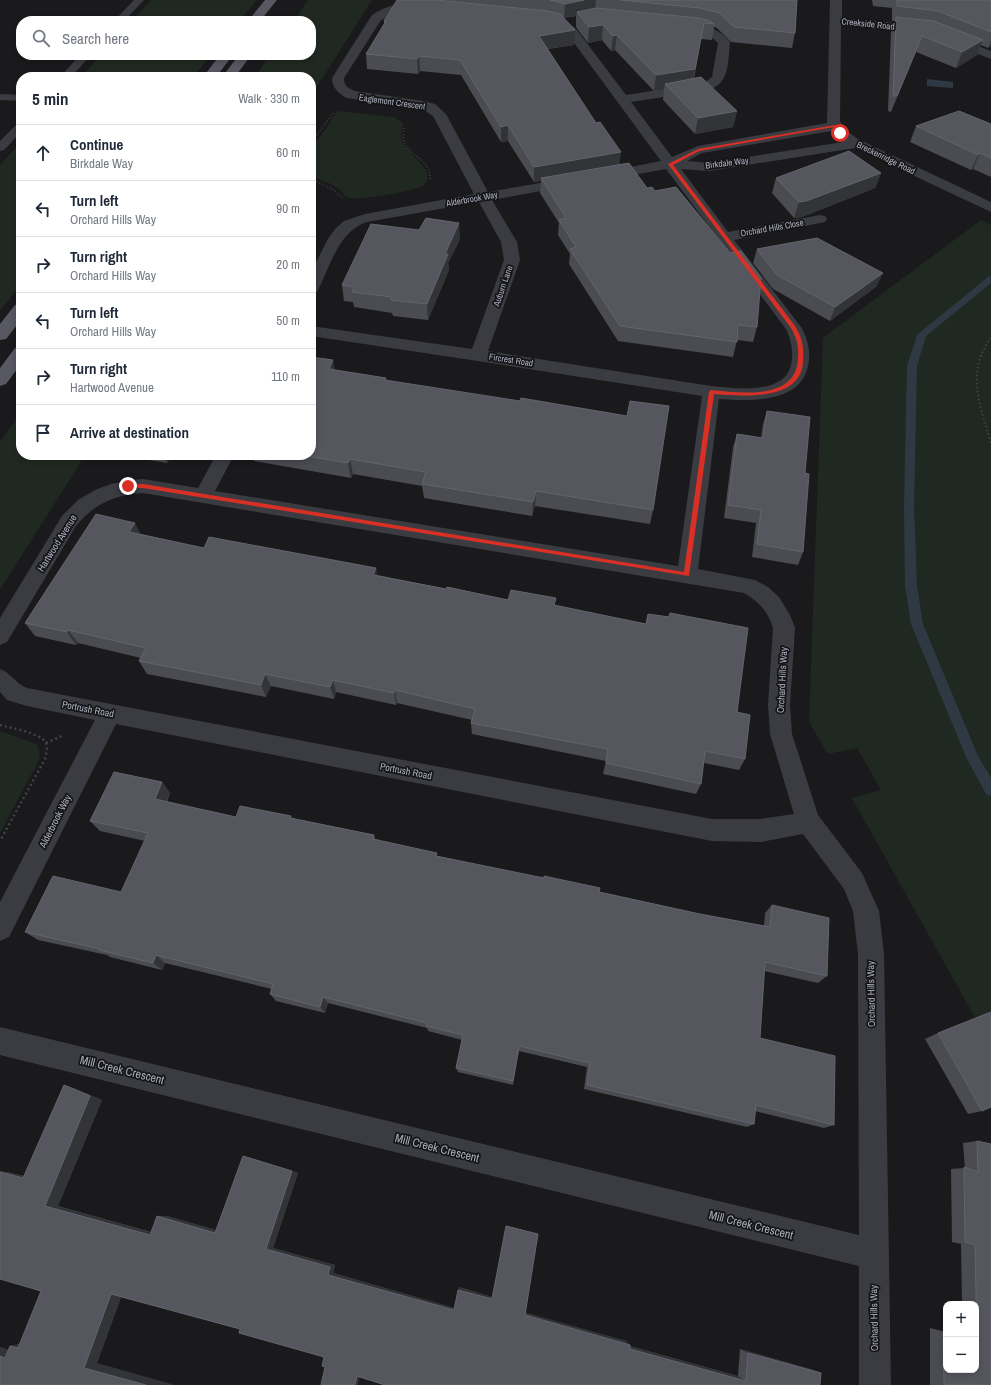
<!DOCTYPE html>
<meta charset="utf-8">
<style>
:root{--surface:#fff;--page:#f6f6f7;--text:#1f2937;--muted:#747a83;--line:#e0e1e3}
body{margin:0;font-family:"Archivo Narrow",sans-serif;background:var(--page);color:var(--text)}
.controls{position:absolute;right:12px;bottom:12px;display:grid;overflow:hidden;border-radius:8px;box-shadow:0 2px 6px #0003}
.controls button{width:36px;height:36px;display:grid;place-items:center;padding:0;border:0;border-bottom:1px solid var(--line);background:var(--surface);color:var(--text);font:20px sans-serif}
.stop{position:absolute;width:12px;height:12px;margin:-9px;border:3px solid #d93025;border-radius:50%;background:#fff}
.stop.end{background:#d93025;border-color:#fff;box-shadow:0 1px 4px #0008}
.list{margin:0;padding:0;list-style:none}
h2{display:flex;justify-content:space-between;align-items:center;height:52px;margin:0;padding:0 16px;font-size:17px}
h2 small{font-size:13px;font-weight:400;color:var(--muted)}
.list li{display:grid;grid-template-columns:26px 1fr auto;gap:12px;align-items:center;box-sizing:border-box;height:56px;padding:0 16px;border-top:1px solid var(--line)}
.list b{display:block;font-size:15px;white-space:nowrap}
.list p{margin:0;font-size:13px;white-space:nowrap;color:var(--muted)}
.list em{font-size:13px;font-style:normal;color:var(--muted)}
.icon{flex:none;width:22px;height:22px;fill:none;stroke:currentColor;stroke-width:2;stroke-linecap:round;stroke-linejoin:round}
.map{position:relative;flex:none;width:991px;height:1385px;overflow:hidden}
.search{position:absolute;background:var(--surface);box-shadow:0 2px 6px #0003;left:16px;top:16px;width:300px;height:44px;display:flex;align-items:center;gap:10px;box-sizing:border-box;padding:0 14px;border-radius:16px;color:var(--muted);font-size:15px}
.panel{position:absolute;background:var(--surface);box-shadow:0 2px 6px #0003;left:16px;top:72px;width:300px;height:388px;border-radius:16px}
.map>svg:first-child{display:block}
</style>
<div class="map">
<svg width="991" height="1385" viewBox="0 0 991 1385">
<rect width="100%" height="100%" fill="#1a1a1d"/>
<g fill="#202921">
<polygon points="151,0 257,0 239,21 132,21"/>
<polygon points="308,0 372,0 311,96 311,77 255,77 270,55 311,55 311,21 294,21"/>
<polygon points="101,55 211,55 193,77 81,77"/>
<path d="M339 111 394 117 403 123 401 135 402 142 427 171C428 176 428 181 424 185 416 191 361 200 351 198 344 197 344 193 339 189 332 183 319 180 311 175V147L327 128 335 113Z"/>
<polygon points="21,142 21,285 0,310 0,165"/>
<polygon points="981,220 991,225 991,1046 852,798 881,790 857,748 828,754 809,722 823,338"/>
<polygon points="21,412 21,455 85,455 0,590 0,442"/>
<path d="M0 731 36 744C41 750 40 755 38 762L0 833Z"/>
</g>
<polygon fill="#2f3943" points="927,79 953,82 953,88 927,86"/>
<g fill="none" stroke-linecap="round" stroke-linejoin="round">
<polygon fill="#2f3943" fill-rule="evenodd" points="991,276 991,283 926,336 917,366 914,506 917,586 923,624 978,756 991,778 991,796 986,794 967,759 911,624 905,586 904,506 907,366 917,335 988,277"/>
<g stroke="#414349" stroke-width="1.5" stroke-dasharray="1 2" stroke-linecap="butt">
<path d="M404 128C404 131 403 135 403 137 405 156 433 158 430 181"/>
<polyline points="311,143 333,113"/>
<polyline points="311,179 332,189 344,199"/>
</g>
<path stroke="#414349" stroke-width="2" stroke-dasharray="1.5 2.5" stroke-linecap="butt" d="M991 338C965 372 981 407 991 444"/>
<g stroke="#414349" stroke-width="2.5" stroke-dasharray="2 3" stroke-linecap="butt">
<path d="M0 725C11 728 41 733 46 743 48 748 46 754 45 759L0 841"/>
<polyline points="46,743 62,736"/>
</g>
<g fill="#3b3c42" fill-rule="evenodd">
<polygon points="134,0 144,0 124,21 114,21"/>
<polygon points="80,55 91,55 71,77 60,77"/>
<polygon points="0,94 21,95 21,101 0,100"/>
<polygon points="21,123 21,132 4,150 0,151 0,141 17,124"/>
</g>
<path fill="#3b3c42" fill-rule="evenodd" d="M830 0H842V18L918 25 932 28 991 51V59L929 35 841 25 840 121 844 129 858 139 991 202V212L855 148 709 171 681 169 728 232 820 215 825 216 827 219 825 222 820 223 734 240 801 327C808 339 811 352 808 366 800 404 749 401 719 399L698 569 755 580 768 587 779 597 790 615 795 628 790 705 792 734 818 815 862 873 879 911 884 954 891 1385H859V1266L0 1055V1027L859 1235 858 954 853 911 844 889 803 834 761 842 712 841 116 724 9 937 0 941V902L95 720 27 706 7 700 0 692V669C11 673 16 684 27 688L712 819H761L794 814 770 734 768 705 773 628C768 611 759 602 744 593L143 493C114 495 94 504 76 526L7 642 0 645V618L62 516 78 500 95 490 111 484 132 480 143 479 198 488 216 455H234L215 491 678 566 702 396 478 361 311 336V326L472 349 504 260 501 242 479 202 367 222C339 231 331 264 319 288L317 292 311 293V272L328 239 335 229 344 221 365 214 474 194 433 116 422 109 347 98C339 94 332 88 332 78L372 15C387 4 407 1 425 6L427 8 425 10 397 12 381 20 344 78C344 86 348 88 355 91L423 101 435 104 446 114 488 192 569 178 574 179 576 182 574 185 569 186 492 200 517 242 520 260 488 351 711 386C734 388 784 396 791 365 794 352 791 340 786 329L666 169 605 180 600 179 598 176 600 173 661 161 569 36 560 27 545 23 543 20 545 17C557 14 569 22 577 30L626 95 704 83 712 77 718 43C707 31 694 33 680 30L678 27 680 24C696 20 720 28 730 42 728 61 730 84 708 90L631 102 672 157 698 146 827 123ZM831 131 843 142 709 163 687 161 702 153Z"/>
<g fill="#575862" fill-rule="evenodd">
<polygon points="265,0 277,0 260,21 248,21"/>
<polygon points="220,55 233,55 216,77 203,77"/>
<polygon points="239,55 251,55 235,77 222,77"/>
<polygon points="21,304 21,320 6,339 0,340 0,324 15,305"/>
<polygon points="21,346 21,364 6,384 0,386 0,368 15,348"/>
</g>
</g>
<g fill="#4b4c52">
<polygon points="397,0 797,0 795,33 792,48 731,42 717,28 714,27 712,40 701,39 694,79 737,111 733,127 695,134 663,100 664,89 654,91 615,50 611,51 602,40 588,43 576,27 576,16 564,18 574,45 548,49 620,164 647,188 757,327 753,342 737,340 733,357 618,341 569,264 570,254 558,235 559,223 540,193 541,181 534,182 508,141 501,142 461,75 420,71 418,74 367,69 366,54 384,24 384,21"/>
<polygon points="872,0 991,0 991,46 988,48 981,45 977,55 956,68 916,52 891,112 888,111 891,32 895,21 892,21 892,8 873,6"/>
<polygon points="991,124 991,177 973,169 971,170 910,142 916,126"/>
<polygon points="881,173 875,188 802,217 794,218 772,193 776,178"/>
<polygon points="419,230 460,239 448,263 449,270 428,320 393,316 392,313 354,307 353,302 344,301 342,285"/>
<polygon points="757,249 877,286 830,321 773,289 753,263"/>
<polygon points="335,370 386,378 386,380 653,510 650,524 535,506 532,516 424,498 422,486 353,474 351,478 254,461 253,455 311,455"/>
<polygon points="767,411 805,473 803,552 798,565 752,557 756,523 724,518 733,447 737,434 761,438 763,424"/>
<polygon points="129,455 172,455 167,463 130,457"/>
<polygon points="141,534 204,548 377,575 446,589 508,600 555,606 646,624 648,614 669,617 670,613 737,712 745,759 739,770 704,763 701,784 696,794 603,774 606,761 472,734 471,723 472,720 397,703 396,705 336,692 334,699 271,686 266,697 147,674 139,661 141,658 78,643 76,645 35,636 25,623"/>
<polygon points="162,782 170,793 167,802 236,817 291,816 292,818 374,835 375,839 437,856 700,914 764,926 765,913 772,905 827,976 818,983 764,971 760,1038 834,1125 824,1128 755,1111 754,1124 747,1127 584,1089 587,1067 519,1051 513,1085 458,1072 456,1068 462,1040 428,1031 427,1028 328,1003 325,1013 276,1001 270,994 272,989 165,963 162,970 110,957 107,955 38,940 25,932 121,892 145,841 100,831 90,821"/>
<polygon points="938,1033 982,1111 968,1114 925,1039"/>
<polygon points="64,1085 76,1089 102,1100 58,1206 151,1232 167,1216 216,1230 250,1158 298,1173 273,1248 335,1265 333,1273 454,1308 459,1287 492,1297 506,1226 538,1234 525,1313 626,1341 630,1346 738,1376 740,1349 810,1369 821,1373 820,1385 393,1384 392,1385 385,1385 325,1367 324,1357 240,1329 121,1297 97,1363 0,1385 0,1347 9,1350 10,1346 20,1344 41,1291 7,1172 24,1176"/>
<polygon points="977,1141 991,1385 930,1385 930,1328 946,1332 976,1370 976,1304 962,1304 961,1244 952,1242 951,1169 965,1168 963,1143"/>
</g>
<g fill="#333438">
<polygon points="584,0 596,0 595,13 577,12 576,16 564,18 565,4"/>
<polygon points="603,25 602,40 588,43 589,27"/>
<polygon points="575,30 574,45 538,50 539,36"/>
<polygon points="617,35 615,50 611,51 613,36"/>
<polygon points="922,36 916,52 891,112 897,96"/>
<polygon points="701,39 692,85 665,84 664,89 654,91 656,75"/>
<polygon points="983,40 977,55 956,68 962,52"/>
<polygon points="991,41 991,46 988,48"/>
<polygon points="419,56 420,71 418,74 417,59"/>
<polygon points="737,111 733,127 695,134 698,118"/>
<polygon points="508,125 508,141 501,142 501,127"/>
<polygon points="621,152 619,167 541,178 541,181 534,182 534,167"/>
<polygon points="980,153 973,169 971,170 978,155"/>
<polygon points="881,173 875,188 802,217 794,218 799,202"/>
<polygon points="459,223 460,239 448,263 449,270 428,320 427,304 445,254"/>
<polygon points="883,273 877,286 830,321 835,307"/>
<polygon points="333,360 336,375 329,369"/>
<polygon points="163,455 172,455 167,463"/>
<polygon points="350,459 353,474 351,478 348,463"/>
<polygon points="536,491 535,506 532,516 533,502"/>
<polygon points="135,523 142,537 129,532"/>
<polygon points="376,568 378,582 373,575"/>
<polygon points="68,630 78,643 76,645 67,632"/>
<polygon points="265,674 271,686 266,697 261,685"/>
<polygon points="333,680 336,692 334,699 330,687"/>
<polygon points="395,690 397,703 396,705 394,693"/>
<polygon points="162,782 170,793 163,809 155,799"/>
<polygon points="156,955 165,963 162,970 153,963"/>
<polygon points="323,997 328,1003 325,1013 320,1007"/>
<polygon points="64,1085 76,1089 102,1100 58,1206 160,1235 150,1235 45,1206"/>
<polygon points="243,1156 298,1173 273,1248 335,1265 333,1273 455,1308 454,1310 328,1275 266,1249"/>
<polygon points="0,1171 7,1172 37,1179 23,1178 0,1172"/>
<polygon points="157,1216 167,1216 223,1232 215,1233"/>
<polygon points="459,1287 492,1297 492,1299 458,1290"/>
<polygon points="123,1292 97,1363 175,1385 146,1385 84,1368 111,1294"/>
<polygon points="524,1312 626,1341 630,1345 525,1315"/>
<polygon points="25,1342 18,1348 10,1346"/>
<polygon points="626,1345 738,1376 746,1381 630,1349"/>
<polygon points="0,1347 21,1353 5,1358 0,1356"/>
<polygon points="740,1349 810,1369 821,1373 748,1353"/>
<polygon points="361,1372 358,1385 355,1385 357,1376"/>
</g>
<g fill="#56575e" stroke="#63656c">
<polygon points="397,0 436,0 548,11 560,14 575,30 539,36 596,123 600,122 621,152 534,167 508,125 501,127 460,60 419,56 417,59 366,54 386,21 384,21"/>
<polygon points="550,0 584,0 565,4"/>
<polygon points="621,0 797,0 795,33 734,27 720,13 700,8"/>
<polygon points="897,0 991,0 991,32 938,11 897,6"/>
<polygon points="596,8 699,18 710,21 714,24 704,23 695,69 656,75 617,35 613,36 603,25 589,27 577,12"/>
<polygon points="896,17 934,21 983,40 962,52 922,36 897,96 893,96"/>
<polygon points="701,77 737,111 698,118 665,84"/>
<polygon points="959,111 991,124 991,158 980,153 978,155 916,126"/>
<polygon points="849,151 881,173 806,201 799,202 776,178"/>
<polygon points="629,163 647,188 652,187 655,191 676,187 730,253 741,251 761,278 757,327 738,325 737,342 620,326 570,249 576,247 559,220 566,218 541,178"/>
<polygon points="426,218 459,223 445,254 448,254 427,304 391,300 392,297 352,292 354,287 342,285 371,224 419,230"/>
<polygon points="817,238 883,273 835,307 777,275 757,249"/>
<polygon points="311,357 333,360 329,369 386,378 385,380 520,401 521,398 627,416 630,401 669,406 653,510 536,491 533,502 422,484 426,472 350,459 348,463 301,455 311,455"/>
<polygon points="767,411 810,417 805,473 809,474 803,552 757,544 761,510 728,505 737,434 763,438"/>
<polygon points="96,514 135,523 129,532 204,548 209,537 376,568 373,575 446,589 447,587 508,600 511,590 556,598 554,605 646,624 648,614 669,617 670,613 748,628 737,712 750,715 745,759 705,751 701,784 606,763 608,749 471,723 475,709 395,690 394,693 333,680 330,687 265,674 261,685 139,661 146,648 68,630 67,632 25,623"/>
<polygon points="114,772 162,782 155,799 236,817 240,806 291,816 290,818 374,835 373,839 437,853 436,856 544,878 544,876 600,888 599,892 700,914 770,927 772,905 829,918 827,976 765,962 760,1038 835,1056 834,1125 756,1105 754,1124 587,1085 590,1063 519,1046 513,1081 456,1068 463,1035 426,1026 427,1023 323,997 320,1007 270,994 273,984 156,955 153,963 99,950 100,949 25,932 53,876 121,892 148,833 90,821"/>
<polygon points="991,1012 991,1107 982,1111 938,1033"/>
<polygon points="64,1085 90,1096 45,1206 150,1235 157,1216 215,1233 243,1156 292,1171 266,1249 330,1267 328,1275 454,1310 458,1290 492,1299 506,1226 538,1234 525,1315 630,1345 630,1349 746,1381 748,1353 821,1373 820,1385 395,1385 392,1384 392,1385 385,1385 357,1376 355,1385 321,1385 325,1367 322,1366 324,1357 239,1333 240,1329 111,1294 84,1368 146,1385 0,1385 0,1356 5,1358 10,1346 18,1348 41,1291 0,1279 0,1172 23,1178"/>
<polygon points="977,1141 991,1144 991,1385 944,1385 943,1331 946,1332 946,1370 976,1370 976,1341 977,1341 975,1245 965,1242 964,1167 978,1172"/>
</g>
<path fill="#d93025" d="M835 125 841 133H838L834 127 699 151 673 165 795 326C802 338 804 346 803 361 802 402 741 396 714 394L689 576 143 488H128L125 486 128 484H143L684 572 709 392 711 390C740 393 797 401 798 358 799 347 797 338 791 328L668 164 698 149Z"/>
<g text-anchor="middle" dominant-baseline="central" stroke-width="3.5" stroke-linejoin="round" paint-order="stroke">
<g font-size="9" fill="#acb0bd" stroke="#151518">
<text transform="translate(868 24) rotate(6)">Creekside Road</text>
<text transform="translate(392 102) rotate(8)">Eaglemont Crescent</text>
<text transform="translate(886 158) rotate(26)">Breckenridge Road</text>
<text transform="translate(727 163) rotate(-7)">Birkdale Way</text>
<text transform="translate(472 199) rotate(-10)">Alderbrook Way</text>
<text transform="translate(772 228) rotate(-10)">Orchard Hills Close</text>
<text transform="translate(503 286) rotate(-71)">Auburn Lane</text>
<text transform="translate(511 360) rotate(9)">Fircrest Road</text>
</g>
<g font-size="10" fill="#acb0bd" stroke="#151518">
<text transform="translate(57 543) rotate(-58)">Hartwood Avenue</text>
<text transform="translate(782 680) rotate(-87)">Orchard Hills Way</text>
<text transform="translate(88 709) rotate(11)">Portrush Road</text>
<text transform="translate(406 771) rotate(11)">Portrush Road</text>
<text transform="translate(55 821) rotate(-63)">Alderbrook Way</text>
<text transform="translate(871 994) rotate(-91)">Orchard Hills Way</text>
<text transform="translate(874 1318) rotate(-91)">Orchard Hills Way</text>
</g>
<g font-size="12" fill="#acb0bd" stroke="#151518">
<text transform="translate(122 1070) rotate(14)">Mill Creek Crescent</text>
<text transform="translate(437 1148) rotate(14)">Mill Creek Crescent</text>
<text transform="translate(751 1225) rotate(14)">Mill Creek Crescent</text>
</g>
</g>
</svg>
<div class="controls">
<button>+</button>
<button>−</button>
</div>
<div class="stop" style="left:840px;top:133px"></div>
<div class="stop end" style="left:128px;top:486px"></div>
<div class="search"><svg class="icon" aria-label="search" viewBox="0 0 24 24"><circle cx="10" cy="10" r="6"/><path d="M15 15l6 6"/></svg>Search here</div>
<section class="panel">
<h2>5 min<small>Walk · 330 m</small></h2>
<ul class="list">
<li><svg class="icon" aria-label="ahead" viewBox="0 0 24 24"><path d="M12 20V5M6 11l6-6 6 6"/></svg><div><b>Continue</b><p>Birkdale Way</p></div><em>60 m</em></li>
<li><svg class="icon" aria-label="left" viewBox="0 0 24 24"><path d="M17 20v-9H6M10 6l-5 5 5 5"/></svg><div><b>Turn left</b><p>Orchard Hills Way</p></div><em>90 m</em></li>
<li><svg class="icon" aria-label="right" viewBox="0 0 24 24"><path d="M7 20v-9h11M14 6l5 5-5 5"/></svg><div><b>Turn right</b><p>Orchard Hills Way</p></div><em>20 m</em></li>
<li><svg class="icon" aria-label="left" viewBox="0 0 24 24"><path d="M17 20v-9H6M10 6l-5 5 5 5"/></svg><div><b>Turn left</b><p>Orchard Hills Way</p></div><em>50 m</em></li>
<li><svg class="icon" aria-label="right" viewBox="0 0 24 24"><path d="M7 20v-9h11M14 6l5 5-5 5"/></svg><div><b>Turn right</b><p>Hartwood Avenue</p></div><em>110 m</em></li>
<li><svg class="icon" aria-label="arrive" viewBox="0 0 24 24"><path d="M6 21V4h12l-3 4 3 4H6"/></svg><div><b>Arrive at destination</b></div></li>
</ul>
</section>
</div>
